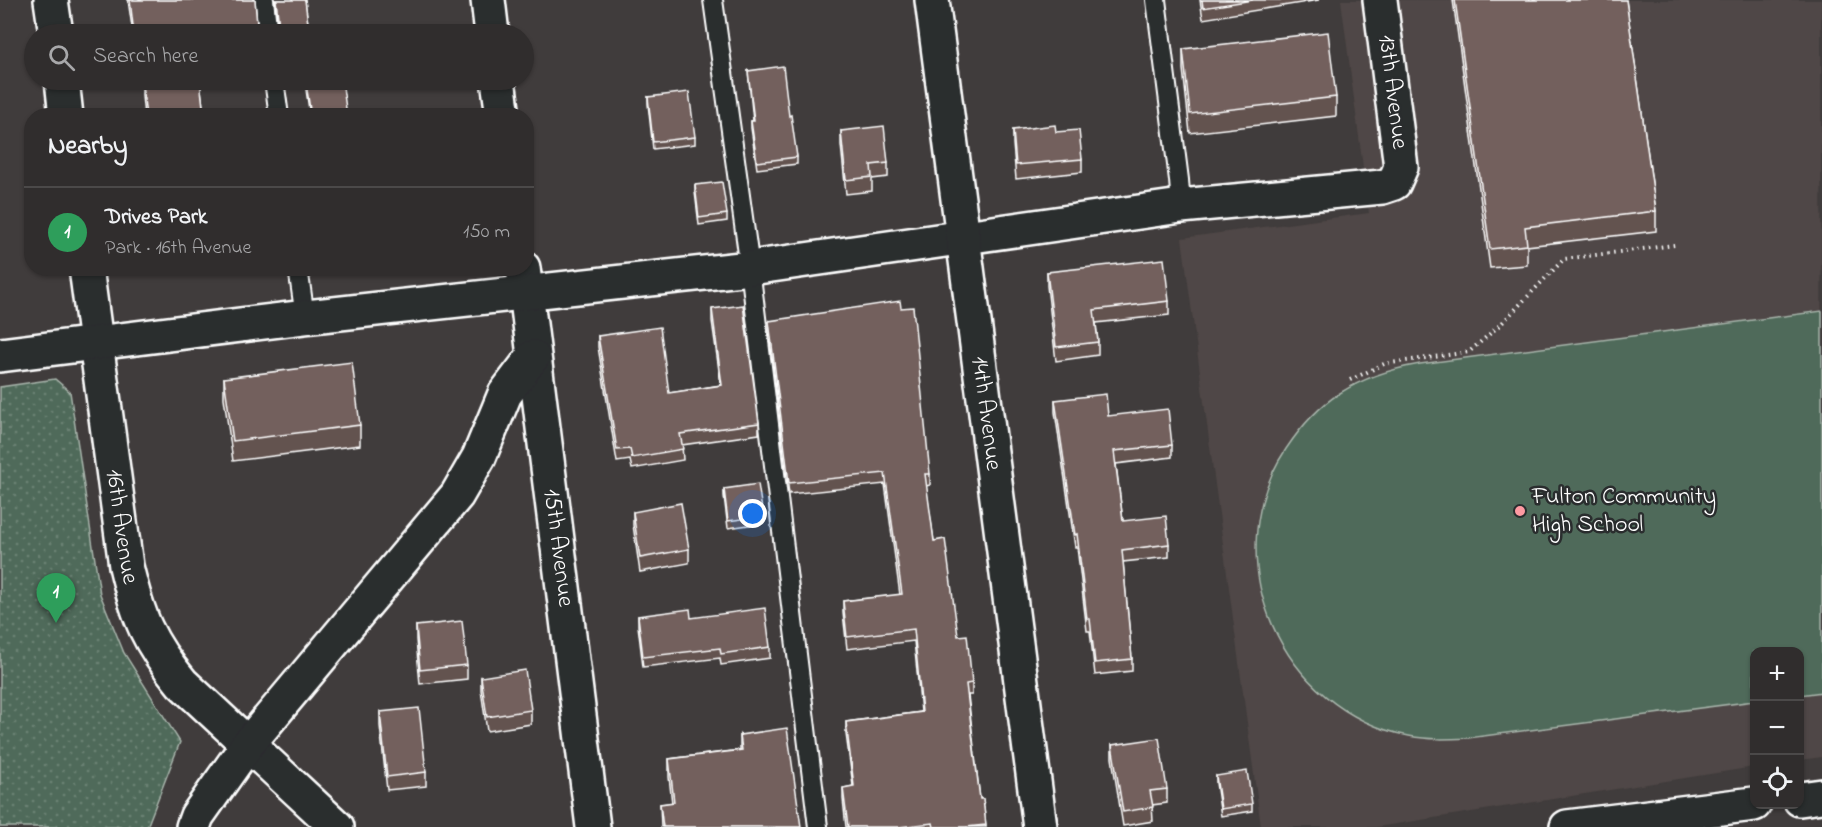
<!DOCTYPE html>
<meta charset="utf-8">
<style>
:root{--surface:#302d2d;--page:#383535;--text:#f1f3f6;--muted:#a8a8aa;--line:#4b4949;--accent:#bca0f2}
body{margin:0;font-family:"Indie Flower",sans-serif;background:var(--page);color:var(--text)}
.controls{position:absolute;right:18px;bottom:18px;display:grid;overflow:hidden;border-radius:12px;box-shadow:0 2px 4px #0004}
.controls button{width:54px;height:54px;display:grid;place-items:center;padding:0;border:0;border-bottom:2px solid var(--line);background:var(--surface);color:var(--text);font:30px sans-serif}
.you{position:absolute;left:753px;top:514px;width:21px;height:21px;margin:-15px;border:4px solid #fff;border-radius:50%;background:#1a73e8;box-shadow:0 0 0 9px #1a73e833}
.badge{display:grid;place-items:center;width:39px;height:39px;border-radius:50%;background:var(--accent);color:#fff;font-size:20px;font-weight:700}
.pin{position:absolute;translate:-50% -50px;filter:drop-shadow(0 2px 3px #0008)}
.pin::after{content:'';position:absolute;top:32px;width:21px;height:18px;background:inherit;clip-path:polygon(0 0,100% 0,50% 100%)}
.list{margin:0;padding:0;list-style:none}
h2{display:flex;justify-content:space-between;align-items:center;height:78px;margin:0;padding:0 24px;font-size:26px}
h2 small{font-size:20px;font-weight:400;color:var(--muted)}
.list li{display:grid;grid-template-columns:39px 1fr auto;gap:18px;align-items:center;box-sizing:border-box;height:90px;padding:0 24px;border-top:2px solid var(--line)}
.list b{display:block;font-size:22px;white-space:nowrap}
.list p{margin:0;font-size:20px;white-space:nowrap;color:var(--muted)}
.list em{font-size:20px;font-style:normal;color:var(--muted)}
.icon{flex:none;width:33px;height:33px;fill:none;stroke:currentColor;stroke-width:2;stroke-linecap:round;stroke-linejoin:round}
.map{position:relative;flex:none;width:1822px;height:827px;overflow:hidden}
.search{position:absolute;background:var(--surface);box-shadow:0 2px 4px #0004;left:24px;top:24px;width:510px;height:66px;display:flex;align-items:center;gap:15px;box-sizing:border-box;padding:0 21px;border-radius:33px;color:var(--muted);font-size:22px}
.panel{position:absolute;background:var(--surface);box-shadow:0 2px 4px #0004;left:24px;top:108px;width:510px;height:168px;border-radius:24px}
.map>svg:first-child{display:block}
</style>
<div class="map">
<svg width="1822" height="827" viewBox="0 0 1822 827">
<defs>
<pattern id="park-dots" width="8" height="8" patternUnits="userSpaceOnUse" patternTransform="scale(1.5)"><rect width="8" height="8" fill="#506b5a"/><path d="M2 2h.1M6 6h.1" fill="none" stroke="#6a8173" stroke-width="1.8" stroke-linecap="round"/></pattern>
</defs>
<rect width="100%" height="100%" fill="#403c3c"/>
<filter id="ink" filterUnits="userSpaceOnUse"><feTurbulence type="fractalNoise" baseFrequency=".0167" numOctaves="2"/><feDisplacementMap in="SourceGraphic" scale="12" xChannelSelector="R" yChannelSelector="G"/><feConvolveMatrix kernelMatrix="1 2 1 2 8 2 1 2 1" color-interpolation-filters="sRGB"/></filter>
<g filter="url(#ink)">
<polygon fill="#4f4746" points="1341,0 1821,0 1822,757 1800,760 1800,652 1754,652 1754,767 1377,827 1261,827 1182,238 1369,213"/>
<path fill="#506b5a" stroke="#a8b5ac" stroke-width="1.5" d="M1822 311V692L1800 695V652H1754V701L1468 738C1449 739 1429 740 1409 736 1281 711 1213 559 1286 449 1300 428 1318 407 1340 393 1365 377 1391 369 1420 364Z"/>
<polygon fill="url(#park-dots)" stroke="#a8b5ac" stroke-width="1.5" points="55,379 70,392 100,594 124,653 180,742 147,827 0,827 0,387"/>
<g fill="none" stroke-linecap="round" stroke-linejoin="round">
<g stroke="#fff" stroke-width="22">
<g id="service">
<polyline points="264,0 268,34"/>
<polyline points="713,0 750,268 818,827"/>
<polyline points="1156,0 1179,180 1181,206"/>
<polyline points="274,80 279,116"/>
<polyline points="298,268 305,317"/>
</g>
</g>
<g stroke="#fff" stroke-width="38">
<g id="minor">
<polyline points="51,0 56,34"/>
<polyline points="488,0 492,34"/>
<polyline points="62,80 66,116"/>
<polyline points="498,80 503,116"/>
<path id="s1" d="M86 268 126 566C138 617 148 642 182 683L337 827"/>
<path id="s2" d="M523 268 593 827"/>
<polyline points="0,355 305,317 750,268 1181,206 1382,187 1394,183 1401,167 1380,0"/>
<polyline points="1800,799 1822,796"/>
<polyline points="193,827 197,816 248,744 457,495 479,457 505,394 533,357"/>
<polyline points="1567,827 1754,804"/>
</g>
</g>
<g stroke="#fff" stroke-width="38">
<g id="primary">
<path id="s3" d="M932 0 1040 827"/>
</g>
</g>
<polyline stroke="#fff" stroke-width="4" stroke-dasharray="1.5 4.5" stroke-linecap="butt" points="1350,380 1384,364 1469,352 1501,324 1564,259 1675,245"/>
<use href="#service" stroke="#2a2d2e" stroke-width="18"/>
<use href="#minor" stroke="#2a2d2e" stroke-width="33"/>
<use href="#primary" stroke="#2a2d2e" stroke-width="33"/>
</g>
<g fill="#635350" stroke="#fff" stroke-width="1.5">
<polygon points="128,0 255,0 257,25 257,34 133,34"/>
<polygon points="275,0 305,0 308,24 308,31 279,34"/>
<polygon points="1200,0 1319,0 1203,19"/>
<polygon points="1453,0 1626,0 1656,211 1656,231 1527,246 1527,265 1490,268"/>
<polygon points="1183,49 1336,97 1336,116 1190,133 1183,69"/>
<polygon points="748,71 789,116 797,157 797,164 757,169 751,128 751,121 753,121"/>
<polygon points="147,80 200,80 204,116 144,116 142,96 142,83 147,83"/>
<polygon points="306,83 347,116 310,116 306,90"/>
<polygon points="648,97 695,137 695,144 653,149 648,104"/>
<polygon points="1013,130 1056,132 1082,159 1082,172 1016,179 1013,144"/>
<polygon points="841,131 888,163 888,177 872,179 872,191 846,194 841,145"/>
<polygon points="695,185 727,214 727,221 699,225 695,192"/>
<polygon points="1047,272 1169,301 1169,315 1096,323 1098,342 1098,355 1056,361 1047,286"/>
<polygon points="712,309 759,423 759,434 682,445 683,460 632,469 630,460 617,462 598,347 598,336 669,393 721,385 712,321"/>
<polygon points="769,321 930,474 930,485 926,486 934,541 958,636 972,683 972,695 968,695 980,799 983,799 986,827 846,827 843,799 843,788 853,786 846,734 846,722 921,712 914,641 847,649 843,613 843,601 900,595 885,484 789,494 769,332"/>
<polygon points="224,378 360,425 360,445 233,461 224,398"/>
<polygon points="1055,400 1108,416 1172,445 1172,457 1116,464 1123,521 1169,544 1169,557 1123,562 1132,659 1132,671 1095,675 1090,631 1087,631 1077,547 1075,547 1055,412"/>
<polygon points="724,489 763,516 763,523 728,528 724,496"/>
<polygon points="633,512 689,549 689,563 640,572 633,525"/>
<polygon points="638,616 691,618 770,647 770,658 721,665 720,658 643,667 638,626"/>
<polygon points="416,626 467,665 467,679 420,684 416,640"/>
<polygon points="481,677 531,710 531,724 487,731 481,690"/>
<polygon points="380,712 426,772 426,786 387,790 380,726"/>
<polygon points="740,735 801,827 661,827 660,804 672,803 669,777 669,759 740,750"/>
<polygon points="1112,745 1167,789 1167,803 1152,805 1153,821 1123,826 1112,758"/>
<polygon points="1216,776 1252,804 1252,811 1221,816 1216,783"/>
</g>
<g fill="#73605d" stroke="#fff" stroke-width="1.5">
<polygon points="130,0 255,0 257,25 221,30 221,34 142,34 141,33 134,34"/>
<polygon points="276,0 305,0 308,24 279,26"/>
<polygon points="1202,0 1253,0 1203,8"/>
<polygon points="1455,0 1626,0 1656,211 1525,227 1527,245 1490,249"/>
<polygon points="1328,32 1336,97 1190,114 1183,49"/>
<polygon points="783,66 789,116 791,115 797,157 757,162 751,121 754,121 748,71"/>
<polygon points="148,80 200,80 204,116 146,116 142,83 149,83"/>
<polygon points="335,80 342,80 347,116 311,116 306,83"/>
<polygon points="689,92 695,137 653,142 648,97"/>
<polygon points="1055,125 1056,132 1079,130 1082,159 1016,165 1013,130"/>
<polygon points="884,126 888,163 871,165 872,177 846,180 841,131"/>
<polygon points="722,182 727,214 699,218 695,185"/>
<polygon points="1164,259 1169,301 1094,310 1098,342 1056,347 1047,272"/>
<polygon points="900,301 901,308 913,307 930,474 925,474 934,541 945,539 958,636 967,635 972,683 966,684 980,799 983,799 986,825 966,827 934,827 933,823 898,827 848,827 843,788 854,786 846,722 922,712 914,629 847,637 843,601 902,594 885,473 789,483 769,321"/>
<polygon points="743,305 759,423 680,434 683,449 632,458 630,449 617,450 598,336 660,327 669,393 722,385 712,309"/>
<polygon points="352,362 360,425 233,441 224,378"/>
<polygon points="1106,394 1108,416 1168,409 1172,445 1114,451 1123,521 1166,516 1169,544 1122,550 1132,659 1095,663 1090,619 1087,619 1077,534 1075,535 1055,400"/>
<polygon points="758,484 763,516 728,521 724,489"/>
<polygon points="681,503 689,549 640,558 633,512"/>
<polygon points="765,608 770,647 721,654 720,648 643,657 638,616 690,609 691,618"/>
<polygon points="462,621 467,665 420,670 416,626"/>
<polygon points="525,670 531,710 487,717 481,677"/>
<polygon points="419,708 426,772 387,777 380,712"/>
<polygon points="787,728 801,827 663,827 660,804 674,802 669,759 742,750 740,735"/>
<polygon points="1159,738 1167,789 1150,791 1153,807 1123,812 1112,745"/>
<polygon points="1247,771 1252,804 1221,809 1216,776"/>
</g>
</g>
<circle fill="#ff9aa2" stroke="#2a2d2e" stroke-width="2" cx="1520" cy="511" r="6"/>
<g text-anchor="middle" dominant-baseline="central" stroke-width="5" stroke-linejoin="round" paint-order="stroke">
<g font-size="24" fill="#fff" stroke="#2a2d2e">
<text transform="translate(1392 92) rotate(83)">13th Avenue</text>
<text stroke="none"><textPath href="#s3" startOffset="417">14th Avenue</textPath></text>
<text stroke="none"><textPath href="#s1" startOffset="261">16th Avenue</textPath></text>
<text stroke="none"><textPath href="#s2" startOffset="282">15th Avenue</textPath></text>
</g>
<g font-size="24" fill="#fff" stroke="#2a2d2e" text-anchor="start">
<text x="1532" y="497">Fulton Community<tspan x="1532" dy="28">High School</tspan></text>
</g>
</g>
</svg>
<div class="controls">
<button>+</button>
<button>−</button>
<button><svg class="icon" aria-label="locate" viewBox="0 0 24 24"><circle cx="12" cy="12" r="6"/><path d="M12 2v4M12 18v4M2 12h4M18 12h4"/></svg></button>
</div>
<div class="you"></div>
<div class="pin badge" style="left:56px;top:623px;background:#2e9e5b">1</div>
<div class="search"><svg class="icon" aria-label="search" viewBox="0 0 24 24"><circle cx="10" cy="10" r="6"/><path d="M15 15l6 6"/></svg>Search here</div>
<section class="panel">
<h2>Nearby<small></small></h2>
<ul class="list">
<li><span class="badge" style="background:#2e9e5b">1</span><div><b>Drives Park</b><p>Park · 16th Avenue</p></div><em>150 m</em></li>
</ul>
</section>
</div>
